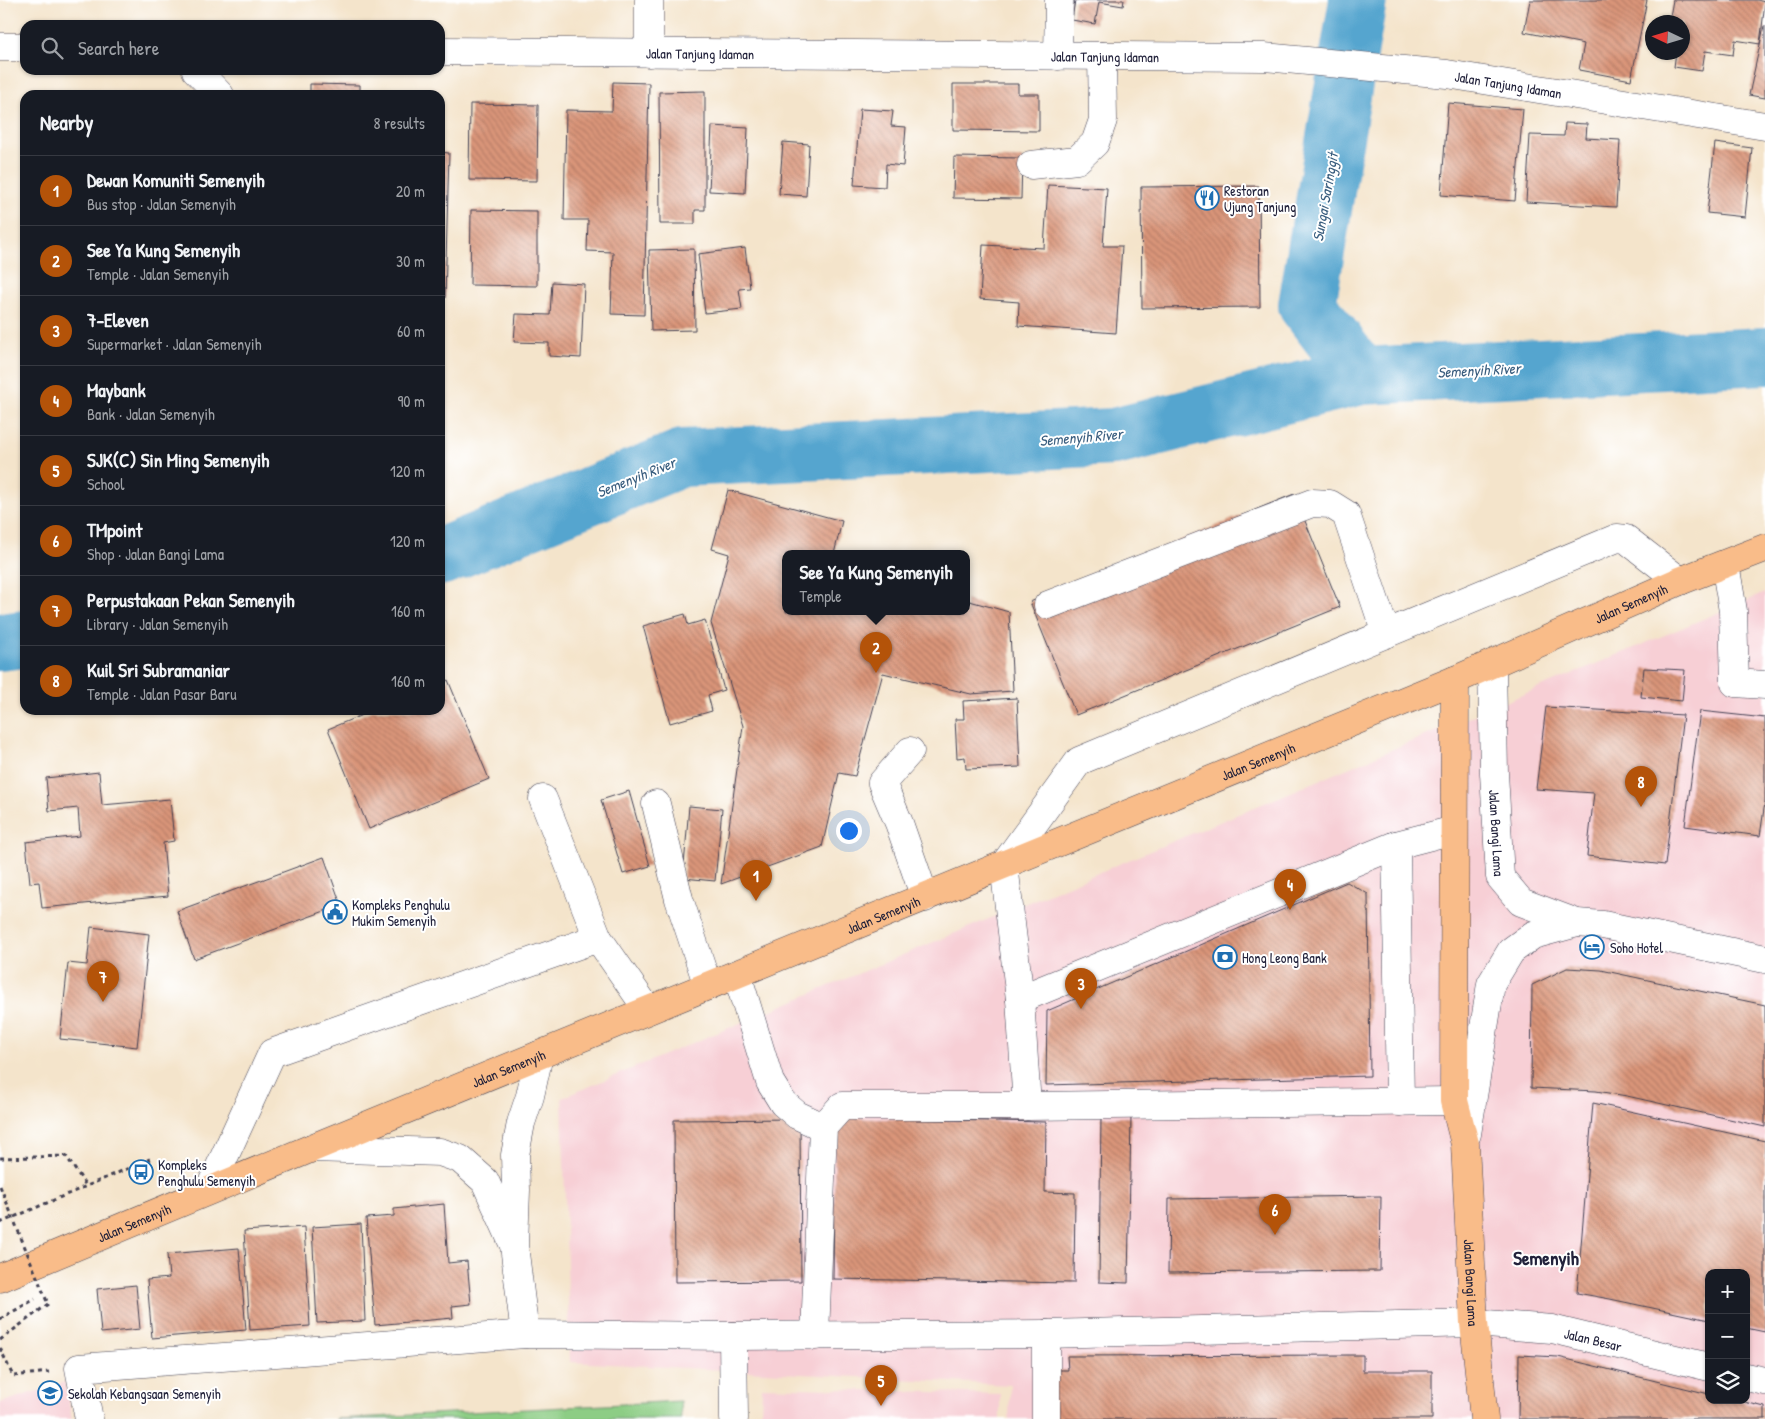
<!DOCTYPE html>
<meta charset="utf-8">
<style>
:root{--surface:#171b24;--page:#242831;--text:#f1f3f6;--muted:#9ea1a6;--line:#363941;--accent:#b45309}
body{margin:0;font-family:"Patrick Hand",sans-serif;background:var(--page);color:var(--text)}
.controls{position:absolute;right:15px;bottom:15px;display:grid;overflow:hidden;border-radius:10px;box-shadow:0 1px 4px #0004}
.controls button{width:45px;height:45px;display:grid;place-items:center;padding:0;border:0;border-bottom:1px solid var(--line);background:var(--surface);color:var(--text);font:25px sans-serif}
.compass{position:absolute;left:1645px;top:15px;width:45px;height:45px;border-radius:50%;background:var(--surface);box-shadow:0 1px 4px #0004;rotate:274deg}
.you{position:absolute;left:848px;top:830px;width:18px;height:18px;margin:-12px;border:4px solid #fff;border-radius:50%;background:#1a73e8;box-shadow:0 0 0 8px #1a73e833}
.badge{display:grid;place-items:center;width:32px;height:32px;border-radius:50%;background:var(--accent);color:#fff;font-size:16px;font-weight:700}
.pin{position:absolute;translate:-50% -41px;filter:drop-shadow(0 1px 2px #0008)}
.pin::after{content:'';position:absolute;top:26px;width:18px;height:15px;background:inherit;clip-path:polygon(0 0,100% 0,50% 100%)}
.popup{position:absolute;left:782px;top:550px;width:188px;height:65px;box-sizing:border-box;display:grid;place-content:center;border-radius:10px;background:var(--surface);filter:drop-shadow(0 1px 4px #0005);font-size:16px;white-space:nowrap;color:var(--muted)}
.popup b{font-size:19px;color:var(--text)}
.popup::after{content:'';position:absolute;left:50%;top:100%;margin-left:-10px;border:10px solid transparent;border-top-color:var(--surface)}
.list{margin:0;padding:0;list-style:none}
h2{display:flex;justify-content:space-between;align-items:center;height:65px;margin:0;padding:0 20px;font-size:21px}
h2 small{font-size:16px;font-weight:400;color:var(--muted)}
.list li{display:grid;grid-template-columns:32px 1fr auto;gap:15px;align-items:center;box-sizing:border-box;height:70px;padding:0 20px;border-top:1px solid var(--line)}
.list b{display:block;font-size:19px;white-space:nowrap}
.list p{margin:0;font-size:16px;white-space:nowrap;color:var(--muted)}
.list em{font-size:16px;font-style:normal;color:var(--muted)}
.icon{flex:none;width:28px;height:28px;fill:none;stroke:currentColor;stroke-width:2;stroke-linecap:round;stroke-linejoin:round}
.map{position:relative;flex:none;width:1765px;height:1419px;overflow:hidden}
.search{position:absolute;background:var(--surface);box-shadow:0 1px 4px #0004;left:20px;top:20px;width:425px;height:55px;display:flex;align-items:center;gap:12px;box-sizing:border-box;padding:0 18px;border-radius:15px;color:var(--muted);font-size:19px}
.panel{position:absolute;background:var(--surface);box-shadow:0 1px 4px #0004;left:20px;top:90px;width:425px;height:625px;border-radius:15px}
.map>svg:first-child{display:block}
</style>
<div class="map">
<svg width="1765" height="1419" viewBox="0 0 1765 1419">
<defs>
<pattern id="building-back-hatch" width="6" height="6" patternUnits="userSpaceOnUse" patternTransform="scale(1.25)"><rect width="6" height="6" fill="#da9579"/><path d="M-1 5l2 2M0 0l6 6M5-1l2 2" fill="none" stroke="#b07964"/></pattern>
</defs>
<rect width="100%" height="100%" fill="#fff"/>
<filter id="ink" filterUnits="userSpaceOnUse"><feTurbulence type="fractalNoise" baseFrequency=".02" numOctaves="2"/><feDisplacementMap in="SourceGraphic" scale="10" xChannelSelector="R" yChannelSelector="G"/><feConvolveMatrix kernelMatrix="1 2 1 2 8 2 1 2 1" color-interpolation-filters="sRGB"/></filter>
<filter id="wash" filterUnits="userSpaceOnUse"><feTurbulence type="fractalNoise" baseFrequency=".0096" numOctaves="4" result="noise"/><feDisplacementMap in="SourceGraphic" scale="20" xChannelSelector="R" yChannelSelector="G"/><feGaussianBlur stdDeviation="1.12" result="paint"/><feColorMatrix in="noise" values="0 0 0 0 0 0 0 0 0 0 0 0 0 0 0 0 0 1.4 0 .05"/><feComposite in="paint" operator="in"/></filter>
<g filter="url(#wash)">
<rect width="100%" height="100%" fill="#f4e4cb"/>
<g fill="#f7cfd5" fill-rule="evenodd">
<path d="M1765 593V1419H1009L1010 1385 570 1362 562 1098ZM1709 1273H1746V1400H1709Z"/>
<polygon points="65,1382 72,1419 0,1419 0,1403"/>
<polygon points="762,1387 1000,1394 1000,1419 761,1419"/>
</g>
<polygon fill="#8dcd85" stroke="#587860" points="680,1401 681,1419 335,1419"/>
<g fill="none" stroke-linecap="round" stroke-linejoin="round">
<g stroke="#55a5cf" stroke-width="58">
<polyline points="1358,0 1307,305 1361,376"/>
<polyline points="440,557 682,458 1114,437 1361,376 1765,356"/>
<polyline points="0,642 25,639"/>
</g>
</g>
<g id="blocks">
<g fill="url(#building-back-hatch)">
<polygon points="1075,0 1124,0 1123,6 1099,2 1095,24 1072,20"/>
<polygon points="1530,0 1647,0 1631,80 1579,70 1584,44 1524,32"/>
<polygon points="1673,0 1757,0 1765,2 1760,44 1735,40 1733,55 1705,51 1702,71 1674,67 1676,52 1682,52 1682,22 1669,22"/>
<polygon points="1764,26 1765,26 1765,98 1749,95"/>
<polygon points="613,82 649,83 644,315 611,314 613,252 587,251 588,220 564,220 566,110 612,111"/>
<polygon points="310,84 360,85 360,95 310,95"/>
<polygon points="953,84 1018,84 1018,94 1039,94 1039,131 953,130"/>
<polygon points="705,91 705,210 695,210 695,224 660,224 659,92"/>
<polygon points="1448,103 1523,109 1515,201 1441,195"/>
<polygon points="470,104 538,105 537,181 469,180"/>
<polygon points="860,109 893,111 891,126 906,127 903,166 886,164 885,187 854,185"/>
<polygon points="1565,123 1587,124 1586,138 1620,140 1616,207 1526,202 1530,135 1564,136"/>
<polygon points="712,126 748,128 745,193 709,191"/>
<polygon points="783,142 809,144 806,196 779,194"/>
<polygon points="1715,143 1752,148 1745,217 1707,213"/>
<polygon points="440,152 449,153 445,298 440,298"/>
<polygon points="954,157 1022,158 1021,199 953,198"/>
<polygon points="1048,185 1107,188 1103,246 1122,246 1116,333 1018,326 1019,302 980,299 983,245 1044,248"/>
<polygon points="1259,186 1260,307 1142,308 1141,187"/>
<polygon points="471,210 537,211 537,286 470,285"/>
<polygon points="745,248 750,288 739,289 742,309 705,313 698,254"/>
<polygon points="694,249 695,330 651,331 649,250"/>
<polygon points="552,282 584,284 581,358 549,356 549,343 514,342 516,314 550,315"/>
<polygon points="728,490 842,521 834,554 786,554 786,612 966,612 966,600 1009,612 1013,691 971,694 883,673 855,776 839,773 822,847 721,884 743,726 711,623 729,554 712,549"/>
<polygon points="1294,494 1340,607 1076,715 1030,602"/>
<polygon points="685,614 688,625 705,620 724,690 708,695 712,711 670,723 643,626"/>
<polygon points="1644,668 1685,670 1682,701 1641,697"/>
<polygon points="448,680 489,779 369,829 328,729 374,710 440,710 440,683"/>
<polygon points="1017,698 1020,767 966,769 965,757 957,758 955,719 964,719 963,701"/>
<polygon points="1546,707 1683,715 1665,865 1587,856 1594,793 1536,789"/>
<polygon points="1700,711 1765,718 1765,802 1760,836 1685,826"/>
<polygon points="99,772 102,805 170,799 174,841 163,843 168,896 42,908 39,882 30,883 26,842 80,836 78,808 49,811 46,778"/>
<polygon points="629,791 650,866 623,874 601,800"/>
<polygon points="689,806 722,809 715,881 683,878"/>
<polygon points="324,857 341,905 194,959 177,911"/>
<polygon points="1347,882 1368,894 1370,1076 1046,1085 1047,1011"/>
<polygon points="91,927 149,934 137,1047 60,1039 68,963 87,965"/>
<polygon points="1567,968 1601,970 1765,1005 1765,1127 1627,1096 1596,1091 1531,1088 1532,985"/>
<polygon points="1593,1103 1765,1141 1765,1332 1746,1328 1746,1273 1709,1273 1709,1320 1610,1299 1577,1293"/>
<polygon points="1101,1117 1131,1117 1128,1283 1099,1282"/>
<polygon points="835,1118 1046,1122 1045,1192 1075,1193 1074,1283 833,1279"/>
<polygon points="800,1119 801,1281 675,1282 674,1120"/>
<polygon points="1381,1196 1380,1271 1168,1273 1169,1199"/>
<polygon points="444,1204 448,1263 467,1261 471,1304 452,1306 453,1318 375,1325 366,1218 394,1216 394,1209"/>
<polygon points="361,1224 365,1321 317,1323 312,1227"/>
<polygon points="304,1227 310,1326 250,1330 244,1231"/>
<polygon points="239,1248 246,1330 152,1338 147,1280 169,1278 167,1254"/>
<polygon points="136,1285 140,1329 101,1333 97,1289"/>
<polygon points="1363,1355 1363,1371 1432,1371 1432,1419 1048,1419 1048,1370 1068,1370 1067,1356"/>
<polygon points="1519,1355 1558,1357 1709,1394 1709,1400 1736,1400 1765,1407 1765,1419 1518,1419"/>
</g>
</g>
</g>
<g filter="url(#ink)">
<use href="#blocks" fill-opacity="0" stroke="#423f51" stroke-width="1"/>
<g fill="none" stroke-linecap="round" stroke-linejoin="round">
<g stroke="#423f51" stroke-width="29">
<g id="minor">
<polyline points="649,0 649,53"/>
<polyline points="0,47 25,47"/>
<path id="s1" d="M440 51 1264 57 1447 74 1765 126"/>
<polyline points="1058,56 1059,0"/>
<polyline points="196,70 220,95"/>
<polyline points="1031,165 1077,160 1095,143 1103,120 1102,56"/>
<polyline points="1725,564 1733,611 1735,683 1765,685"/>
<polyline points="1048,605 1312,503 1330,504 1346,514 1386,634"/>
<path id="s2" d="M1492 664 1494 773 1500 877 1521 902 1577 923 1603 925 1765 959"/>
<polyline points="910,751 882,783 899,823 925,898"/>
<polyline points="543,799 598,938"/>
<polyline points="656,804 679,899 708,986"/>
<polyline points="1396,845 1400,1102"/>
<polyline points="737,974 770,1082 783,1103 797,1115 823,1127"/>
<polyline points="1020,999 1396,845 1454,830"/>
<polyline points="1027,1106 1454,1101"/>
<polyline points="1467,1134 1491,984 1511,951 1533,935 1577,923"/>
<polyline points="312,1148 440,1152 460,1159 485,1181 512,1241"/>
<polyline points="209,1190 272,1053 598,938 648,1010"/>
<polyline points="525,1334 514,1245 516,1190 515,1155 521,1123 530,1096 539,1055"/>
<polyline points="1046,1334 1046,1419"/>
<polyline points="733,1336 734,1419"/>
<polyline points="815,1336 823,1127 842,1106 1027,1106 1020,999 1004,865 1079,761 1617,538 1626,539 1680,581"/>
<polyline points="1746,1377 1765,1381"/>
<path id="s3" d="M89 1419 79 1368 525 1334 733 1336 1046 1334 1474 1323 1552 1329 1709 1367"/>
</g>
</g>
<g stroke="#423f51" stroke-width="29">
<g id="major">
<path id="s4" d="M1455 680 1454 1101 1465 1144 1474 1323 1484 1419"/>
<path id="s5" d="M0 1278 312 1148 1455 680 1680 581 1765 548"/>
</g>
</g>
<g stroke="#423f51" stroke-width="3" stroke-dasharray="4 4" stroke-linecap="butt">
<polyline points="0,1158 66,1156 87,1187"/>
<polyline points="0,1223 150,1159"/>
<polyline points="0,1319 35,1299"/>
<polyline points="0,1340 48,1304"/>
<polyline points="0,1348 13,1376 49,1372"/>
</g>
<use href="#minor" stroke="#fff" stroke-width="28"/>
<use href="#major" stroke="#f9bc89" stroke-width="28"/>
<polyline stroke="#423f51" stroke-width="3" stroke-dasharray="4 4" stroke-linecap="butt" points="0,1186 48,1304"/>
</g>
</g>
<defs>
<g id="restaurant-ring" transform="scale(1.25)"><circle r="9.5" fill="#fff" stroke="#1f6fb2" stroke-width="1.5"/><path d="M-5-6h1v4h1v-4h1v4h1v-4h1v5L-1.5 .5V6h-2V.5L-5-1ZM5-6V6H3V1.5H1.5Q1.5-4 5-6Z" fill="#1f6fb2"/></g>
<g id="civic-ring" transform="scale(1.25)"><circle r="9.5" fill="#fff" stroke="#1f6fb2" stroke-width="1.5"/><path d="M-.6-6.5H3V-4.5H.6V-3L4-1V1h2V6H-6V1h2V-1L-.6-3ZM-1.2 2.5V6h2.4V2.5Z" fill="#1f6fb2"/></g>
<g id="hotel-ring" transform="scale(1.25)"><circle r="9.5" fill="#fff" stroke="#1f6fb2" stroke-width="1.5"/><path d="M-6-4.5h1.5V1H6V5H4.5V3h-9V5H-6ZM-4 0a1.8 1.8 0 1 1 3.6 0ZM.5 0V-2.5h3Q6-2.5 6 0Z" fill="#1f6fb2"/></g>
<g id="bank-ring" transform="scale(1.25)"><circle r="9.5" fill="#fff" stroke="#1f6fb2" stroke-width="1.5"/><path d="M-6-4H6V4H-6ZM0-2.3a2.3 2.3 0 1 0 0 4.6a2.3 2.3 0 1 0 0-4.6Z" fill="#1f6fb2"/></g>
<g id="bus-ring" transform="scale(1.25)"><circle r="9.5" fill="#fff" stroke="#1f6fb2" stroke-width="1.5"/><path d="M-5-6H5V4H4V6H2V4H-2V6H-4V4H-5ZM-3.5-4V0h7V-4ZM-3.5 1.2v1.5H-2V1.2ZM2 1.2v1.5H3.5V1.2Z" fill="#1f6fb2"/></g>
<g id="school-ring" transform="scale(1.25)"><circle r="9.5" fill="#fff" stroke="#1f6fb2" stroke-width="1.5"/><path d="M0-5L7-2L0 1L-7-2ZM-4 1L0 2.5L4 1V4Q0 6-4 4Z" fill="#1f6fb2"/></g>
</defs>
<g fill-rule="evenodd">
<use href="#restaurant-ring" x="1207" y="198"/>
<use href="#civic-ring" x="335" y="912"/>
<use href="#hotel-ring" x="1592" y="947"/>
<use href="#bank-ring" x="1225" y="957"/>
<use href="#bus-ring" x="141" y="1172"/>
<use href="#school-ring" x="50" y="1393"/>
</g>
<g text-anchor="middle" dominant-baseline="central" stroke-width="4" stroke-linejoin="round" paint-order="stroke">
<g font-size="14" fill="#22223b" stroke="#fff">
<text stroke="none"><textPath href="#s1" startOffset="260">Jalan Tanjung Idaman</textPath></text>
<text stroke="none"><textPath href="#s1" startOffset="665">Jalan Tanjung Idaman</textPath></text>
<text stroke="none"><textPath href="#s1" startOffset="1070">Jalan Tanjung Idaman</textPath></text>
<text stroke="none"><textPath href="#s5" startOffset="1765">Jalan Semenyih</textPath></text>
<text stroke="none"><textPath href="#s5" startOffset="1360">Jalan Semenyih</textPath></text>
<text stroke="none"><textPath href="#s2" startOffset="169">Jalan Bangi Lama</textPath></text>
<text stroke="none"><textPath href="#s5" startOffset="955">Jalan Semenyih</textPath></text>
<text stroke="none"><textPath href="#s5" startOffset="550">Jalan Semenyih</textPath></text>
<text stroke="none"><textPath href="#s5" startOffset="145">Jalan Semenyih</textPath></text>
<text stroke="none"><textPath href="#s4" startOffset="604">Jalan Bangi Lama</textPath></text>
<text stroke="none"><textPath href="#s3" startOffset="1569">Jalan Besar</textPath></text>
</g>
<g font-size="14" fill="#22223b" stroke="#fff" text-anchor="start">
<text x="1224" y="190">Restoran<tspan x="1224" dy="16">Ujung Tanjung</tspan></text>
<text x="352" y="904">Kompleks Penghulu<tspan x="352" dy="16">Mukim Semenyih</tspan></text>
<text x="1610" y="947">Soho Hotel</text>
<text x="1242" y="957">Hong Leong Bank</text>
<text x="158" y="1164">Kompleks<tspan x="158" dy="16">Penghulu Semenyih</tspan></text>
<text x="68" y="1393">Sekolah Kebangsaan Semenyih</text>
</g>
<g font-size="15" font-style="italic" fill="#395d7e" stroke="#fff">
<text transform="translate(1325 197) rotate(-80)">Sungai Saringgit</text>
<text transform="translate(1479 370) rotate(-3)">Semenyih River</text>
<text transform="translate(1081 437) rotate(-5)">Semenyih River</text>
<text transform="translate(636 477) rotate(-22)">Semenyih River</text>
</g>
<g font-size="19" font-weight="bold" fill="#22223b" stroke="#fff">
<text x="1546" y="1258">Semenyih</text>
</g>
</g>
</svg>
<div class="controls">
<button>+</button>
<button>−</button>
<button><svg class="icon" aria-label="layers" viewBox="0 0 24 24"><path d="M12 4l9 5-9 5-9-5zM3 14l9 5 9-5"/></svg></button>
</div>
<svg class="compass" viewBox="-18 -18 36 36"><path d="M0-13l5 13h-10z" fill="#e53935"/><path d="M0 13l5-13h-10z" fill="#9ea1a6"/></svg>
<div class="you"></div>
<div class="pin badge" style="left:756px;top:901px">1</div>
<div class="pin badge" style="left:876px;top:673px">2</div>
<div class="popup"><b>See Ya Kung Semenyih</b>Temple</div>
<div class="pin badge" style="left:1081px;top:1009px">3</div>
<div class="pin badge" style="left:1290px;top:910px">4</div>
<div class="pin badge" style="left:881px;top:1406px">5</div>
<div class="pin badge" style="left:1275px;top:1235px">6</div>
<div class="pin badge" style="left:103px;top:1002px">7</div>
<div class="pin badge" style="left:1641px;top:807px">8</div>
<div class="search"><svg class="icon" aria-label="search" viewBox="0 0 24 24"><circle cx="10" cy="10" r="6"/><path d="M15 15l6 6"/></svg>Search here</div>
<section class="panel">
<h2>Nearby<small>8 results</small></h2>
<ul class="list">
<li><span class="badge">1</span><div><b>Dewan Komuniti Semenyih</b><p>Bus stop · Jalan Semenyih</p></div><em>20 m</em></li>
<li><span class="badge">2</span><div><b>See Ya Kung Semenyih</b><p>Temple · Jalan Semenyih</p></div><em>30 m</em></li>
<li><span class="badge">3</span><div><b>7-Eleven</b><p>Supermarket · Jalan Semenyih</p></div><em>60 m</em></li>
<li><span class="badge">4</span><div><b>Maybank</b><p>Bank · Jalan Semenyih</p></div><em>90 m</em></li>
<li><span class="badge">5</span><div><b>SJK(C) Sin Ming Semenyih</b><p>School</p></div><em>120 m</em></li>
<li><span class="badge">6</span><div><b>TMpoint</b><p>Shop · Jalan Bangi Lama</p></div><em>120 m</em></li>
<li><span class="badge">7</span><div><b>Perpustakaan Pekan Semenyih</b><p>Library · Jalan Semenyih</p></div><em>160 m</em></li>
<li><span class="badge">8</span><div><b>Kuil Sri Subramaniar</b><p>Temple · Jalan Pasar Baru</p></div><em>160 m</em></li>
</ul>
</section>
</div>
